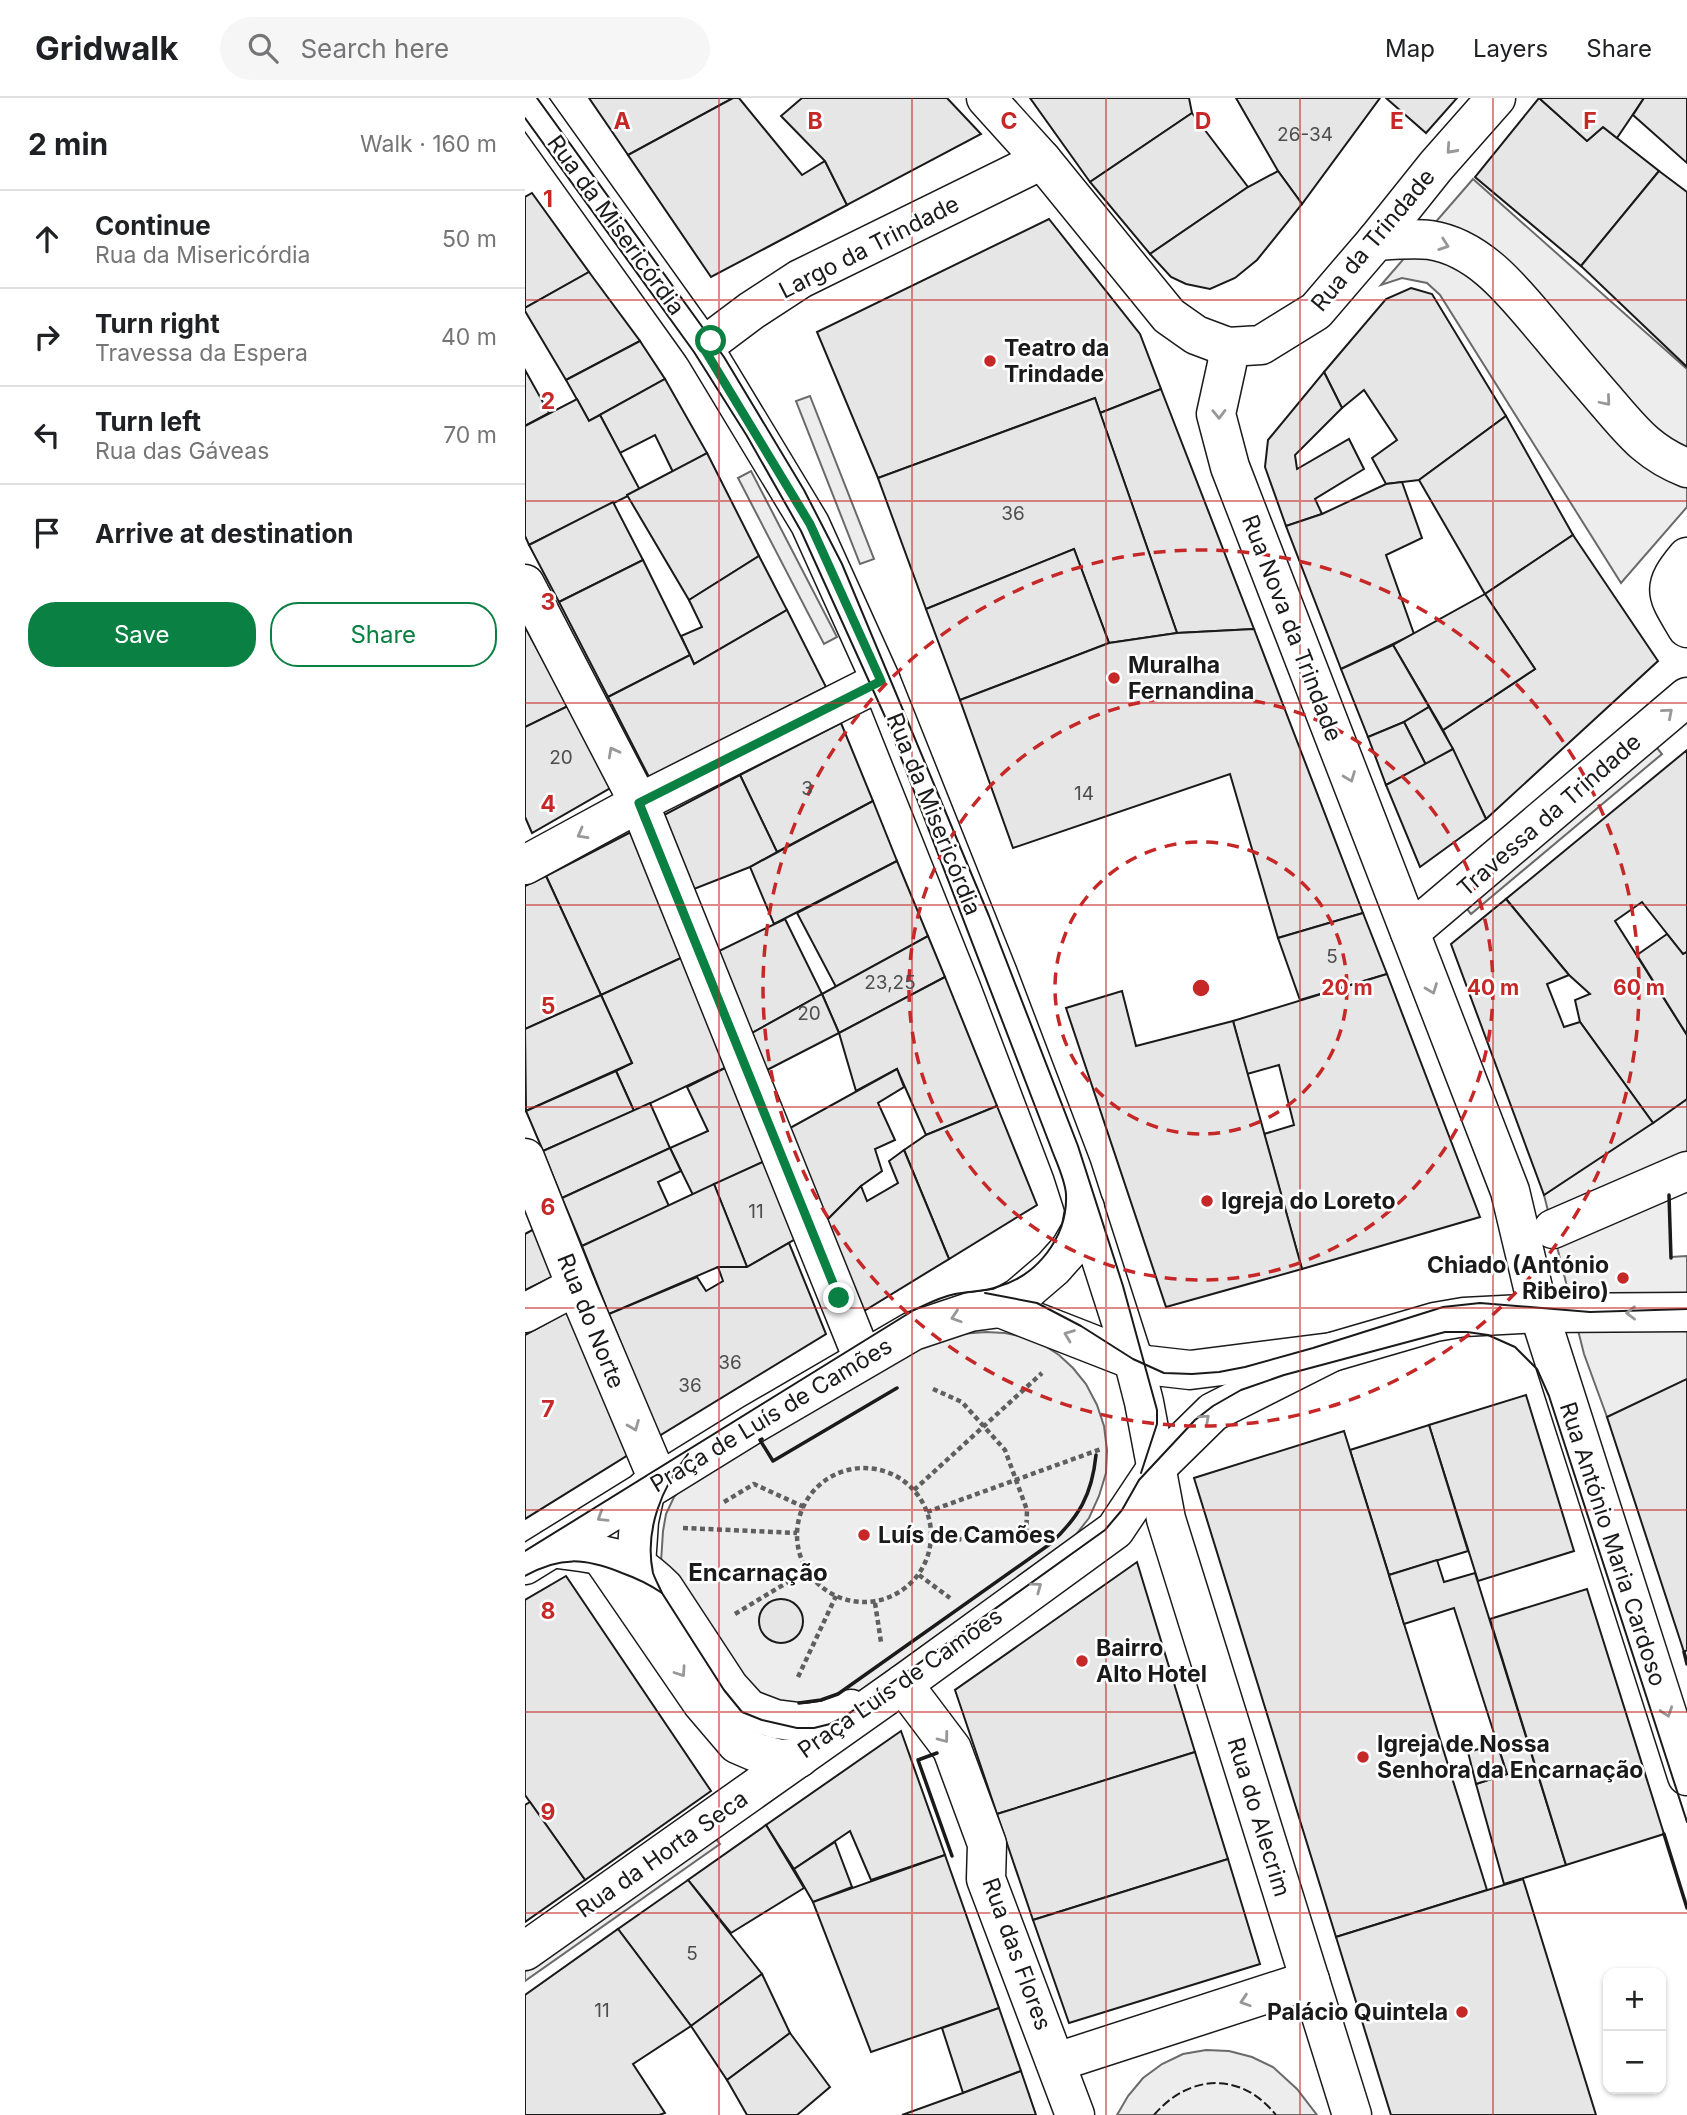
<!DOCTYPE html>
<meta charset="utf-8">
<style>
:root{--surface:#fff;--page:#f6f6f6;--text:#202124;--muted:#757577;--line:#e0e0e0;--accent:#0b8043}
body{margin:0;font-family:Inter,sans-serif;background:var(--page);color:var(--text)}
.controls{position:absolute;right:21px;bottom:21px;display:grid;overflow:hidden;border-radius:14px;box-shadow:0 2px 5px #0004}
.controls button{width:63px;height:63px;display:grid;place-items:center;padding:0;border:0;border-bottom:2px solid var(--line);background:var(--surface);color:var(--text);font:35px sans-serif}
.stop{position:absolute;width:21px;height:21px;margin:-16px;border:5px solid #0b8043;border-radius:50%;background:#fff}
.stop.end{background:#0b8043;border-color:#fff;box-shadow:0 2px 7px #0008}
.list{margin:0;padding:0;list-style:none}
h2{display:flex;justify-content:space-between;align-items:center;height:91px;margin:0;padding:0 28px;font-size:30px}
h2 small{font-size:23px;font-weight:400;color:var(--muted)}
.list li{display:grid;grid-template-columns:46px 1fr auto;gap:21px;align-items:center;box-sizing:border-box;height:98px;padding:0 28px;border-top:2px solid var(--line)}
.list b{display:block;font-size:26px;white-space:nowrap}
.list p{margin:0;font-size:23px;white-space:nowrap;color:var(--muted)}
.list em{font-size:23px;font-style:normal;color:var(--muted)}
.actions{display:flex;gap:14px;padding:21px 28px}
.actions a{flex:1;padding:16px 0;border:2px solid var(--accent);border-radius:28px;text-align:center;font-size:24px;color:var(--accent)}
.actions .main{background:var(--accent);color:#fff}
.icon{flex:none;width:38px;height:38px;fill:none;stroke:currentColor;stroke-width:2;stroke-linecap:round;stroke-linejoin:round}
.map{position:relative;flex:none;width:1162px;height:2017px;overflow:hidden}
header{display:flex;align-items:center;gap:42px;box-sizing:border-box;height:98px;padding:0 35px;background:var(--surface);border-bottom:2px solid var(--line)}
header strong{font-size:33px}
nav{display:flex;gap:38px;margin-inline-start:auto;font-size:24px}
.search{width:490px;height:63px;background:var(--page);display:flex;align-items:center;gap:18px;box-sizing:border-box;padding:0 24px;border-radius:38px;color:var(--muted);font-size:26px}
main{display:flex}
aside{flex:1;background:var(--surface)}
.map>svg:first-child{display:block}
</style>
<header>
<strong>Gridwalk</strong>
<div class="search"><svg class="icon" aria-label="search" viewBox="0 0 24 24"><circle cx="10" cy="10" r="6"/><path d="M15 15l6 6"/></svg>Search here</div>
<nav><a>Map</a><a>Layers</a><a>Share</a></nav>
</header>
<main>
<aside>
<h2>2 min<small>Walk · 160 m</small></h2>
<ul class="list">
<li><svg class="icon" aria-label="ahead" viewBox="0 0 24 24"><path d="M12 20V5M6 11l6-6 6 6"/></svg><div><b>Continue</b><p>Rua da Misericórdia</p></div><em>50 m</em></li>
<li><svg class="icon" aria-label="right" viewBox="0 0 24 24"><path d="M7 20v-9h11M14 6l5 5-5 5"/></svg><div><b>Turn right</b><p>Travessa da Espera</p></div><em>40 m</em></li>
<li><svg class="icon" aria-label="left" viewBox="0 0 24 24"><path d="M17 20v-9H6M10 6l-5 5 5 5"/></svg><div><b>Turn left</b><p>Rua das Gáveas</p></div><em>70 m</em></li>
<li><svg class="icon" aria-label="arrive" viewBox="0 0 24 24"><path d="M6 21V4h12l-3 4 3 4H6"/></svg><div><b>Arrive at destination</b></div></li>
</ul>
<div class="actions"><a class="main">Save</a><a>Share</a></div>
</aside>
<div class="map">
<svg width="1162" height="2017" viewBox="0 0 1162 2017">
<rect width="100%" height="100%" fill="#fff"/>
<g fill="#ededed" stroke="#6a6a6a" stroke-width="2">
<polygon points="948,81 1162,271 1162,409 1096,485 915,197 902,185 877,180 856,187"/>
<polygon points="285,298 349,461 335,466 271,303"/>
<polygon points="226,373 312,539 299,546 213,380"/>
<polygon points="1128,645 1137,656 946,816 937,805"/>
<polygon points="1162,1001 1162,1092 1144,1097 1146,1159 1162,1158 1162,1281 1082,1319 1059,1256 1019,1097"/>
<polygon points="461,1234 480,1235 499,1239 517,1246 534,1257 548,1270 561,1286 572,1307 579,1328 582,1352 581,1375 574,1398 564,1420 549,1439 318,1605 240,1609 136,1464 138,1433 141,1416 149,1399 162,1384 360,1263 435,1236"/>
<polygon points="187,1736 195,1746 0,1883 0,1867"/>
<polygon points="681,1952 704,1953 727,1959 748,1969 772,1991 792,2017 592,2017 603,1998 618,1980 637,1966 658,1956"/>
</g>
<g fill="#e6e6e6" stroke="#1a1a1a" stroke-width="2">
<polygon points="64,0 208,0 103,57"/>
<polygon points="208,0 214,0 277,77 300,63 322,107 186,179 103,57"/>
<polygon points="277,0 422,0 456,36 322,107 300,63 256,18"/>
<polygon points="505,0 664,0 667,15 565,84"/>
<polygon points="711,0 855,0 777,106 753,73"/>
<polygon points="861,0 932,0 901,35"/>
<polygon points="1014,0 1062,43 1078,29 1134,73 1056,168 950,79"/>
<polygon points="1014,0 1119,0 1092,40 1078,29 1062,43"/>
<polygon points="1119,0 1162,0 1162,65 1108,17"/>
<polygon points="667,15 723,89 625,156 565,84"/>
<polygon points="753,73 777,106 732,162 710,180 685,191 661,186 646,179 625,156 723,89"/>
<polygon points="1134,73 1162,94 1162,269 1056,168"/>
<polygon points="7,95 64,174 0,210 0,99"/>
<polygon points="524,121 615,236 636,291 575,315 570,300 353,380 292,234"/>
<polygon points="64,174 115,243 41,282 0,213 0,210"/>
<polygon points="886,190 907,196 981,318 894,382 861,386 847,360 872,342 839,292 817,310 799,274 861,201"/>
<polygon points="115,243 140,281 64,323 41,282"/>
<polygon points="0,272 24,315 0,328"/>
<polygon points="799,274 817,310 770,357 772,371 824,341 839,371 790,401 797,416 761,428 740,369 743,342"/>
<polygon points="140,281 182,355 148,374 130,337 95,355 75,317"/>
<polygon points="636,291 729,531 652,535 575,315"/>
<polygon points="570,300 652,535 584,545 549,451 401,511 353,380"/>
<polygon points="52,301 64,323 75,317 115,392 4,447 0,438 0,328"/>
<polygon points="981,318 1048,437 960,496 894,382"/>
<polygon points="182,355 234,458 164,502 102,397"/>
<polygon points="877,384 897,440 861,457 889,536 816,571 761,428 797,416 861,386"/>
<polygon points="88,404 118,462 34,504 4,447"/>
<polygon points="1048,437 1133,563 961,721 918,632 1010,571 960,496"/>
<polygon points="549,451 584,545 435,602 401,511"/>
<polygon points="234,458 262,512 169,566 156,538 177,529 164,502"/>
<polygon points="118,462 165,557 83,599 34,504"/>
<polygon points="960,496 1010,571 918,632 868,547"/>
<polygon points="262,512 301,589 124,679 83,599 165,557 169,566"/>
<polygon points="0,529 43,608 0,629"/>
<polygon points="729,531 838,815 753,840 705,676 488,750 435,602 584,545 652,535"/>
<polygon points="868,547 904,609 879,624 843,639 816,571"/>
<polygon points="43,608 87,689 7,735 0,719 0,629"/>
<polygon points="904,609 928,651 901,667 879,624"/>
<polygon points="879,624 901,667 861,687 843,639"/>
<polygon points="316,625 348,703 252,754 215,677"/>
<polygon points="928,651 961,721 895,769 861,687"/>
<polygon points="1162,652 1162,854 1158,856 1117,804 1090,823 1162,937 1162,1001 1128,1025 1055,924 1050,902 1065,896 1044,877 981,801"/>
<polygon points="215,677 252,754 225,769 169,791 139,717"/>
<polygon points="348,703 372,763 249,826 225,769"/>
<polygon points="106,734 158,859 76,897 21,778"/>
<polygon points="372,763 403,838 311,889 272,815"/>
<polygon points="21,778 76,897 0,931 0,788"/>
<polygon points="981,801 1044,877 1022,886 1039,929 1055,924 1128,1025 1019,1097 926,846"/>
<polygon points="838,815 862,876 775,902 753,840"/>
<polygon points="260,821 297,896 227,935 194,853"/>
<polygon points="1142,836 1158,856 1162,854 1162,937 1112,857"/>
<polygon points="403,838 420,879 314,935 297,896"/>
<polygon points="158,859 202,969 109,1013 91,973 107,965 76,897"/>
<polygon points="862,876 955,1119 777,1171 739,1036 769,1027 754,967 722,976 708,923"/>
<polygon points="420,879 472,1008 401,1037 372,971 331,993 314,935"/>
<polygon points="597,893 611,948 708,923 777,1171 641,1209 541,910"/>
<polygon points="297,896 314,935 242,972 227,935"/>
<polygon points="76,897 107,965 1,1013 0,931"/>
<polygon points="202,969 240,1063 168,1097 145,1050 183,1033 162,989"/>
<polygon points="372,971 379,989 353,1005 370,1042 350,1051 357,1073 336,1088 302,1122 265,1030"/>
<polygon points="91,973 109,1013 18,1053 1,1013"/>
<polygon points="125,1005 145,1050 37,1100 18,1053"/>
<polygon points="472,1008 512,1107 424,1161 379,1052 401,1037"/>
<polygon points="145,1050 156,1073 133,1084 144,1108 57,1148 37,1100"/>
<polygon points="379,1052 424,1161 339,1213 302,1122 336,1088 342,1103 373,1085 364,1063"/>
<polygon points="240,1063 272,1140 222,1169 189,1086"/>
<polygon points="189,1086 222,1169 193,1169 84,1216 57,1148"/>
<polygon points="11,1130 29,1178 0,1192 0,1136"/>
<polygon points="264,1145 301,1236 134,1338 84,1216 172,1179 181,1193 198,1183 193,1169 222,1169"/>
<polygon points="44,1213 103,1357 0,1421 0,1237"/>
<polygon points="1162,1281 1162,1552 1159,1554 1082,1319"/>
<polygon points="1001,1297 1049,1453 953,1483 904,1327"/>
<polygon points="904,1327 943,1453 864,1477 825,1352"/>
<polygon points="819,1333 962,1792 811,1839 669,1380"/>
<polygon points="912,1462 919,1484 950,1475 1041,1767 979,1786 951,1686 982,1676 929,1510 879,1526 864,1477"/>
<polygon points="612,1464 670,1654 472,1716 430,1592"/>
<polygon points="41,1478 186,1693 60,1782 0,1697 0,1502"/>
<polygon points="1062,1491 1139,1736 1041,1767 965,1521"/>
<circle cx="256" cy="1523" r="22"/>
<polygon points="376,1633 420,1757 346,1782 325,1733 269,1771 241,1727"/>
<polygon points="972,1646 982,1676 951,1686 943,1654"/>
<polygon points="670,1654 703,1761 508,1822 472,1716"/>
<polygon points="5,1704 60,1782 0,1824 0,1707"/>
<polygon points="241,1727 279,1790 206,1835 163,1782"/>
<polygon points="310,1744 327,1789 288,1804 269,1771"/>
<polygon points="420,1757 474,1910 346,1954 288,1804"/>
<polygon points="703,1761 735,1866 544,1925 508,1822"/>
<polygon points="998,1781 1071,2017 866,2017 811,1839"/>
<polygon points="163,1782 237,1876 166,1928 93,1831"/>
<polygon points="93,1831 166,1928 108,1966 140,2015 134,2017 0,2017 0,1897"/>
<polygon points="237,1876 265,1935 202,1982 166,1928"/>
<polygon points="474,1910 496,1973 438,1995 417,1930"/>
<polygon points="265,1935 305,1989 272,2017 222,2017 202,1982"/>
<polygon points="496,1973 511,2017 377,2017 438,1995"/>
</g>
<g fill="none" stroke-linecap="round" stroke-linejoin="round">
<g stroke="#1a1a1a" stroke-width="41">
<g id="minor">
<polyline points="461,0 517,62 644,218 671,237 703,249 736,247 791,213 851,143 911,68 971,0"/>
<path d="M851 143C869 142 888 140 905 142 958 150 993 200 1025 237 1043 259 1062 281 1081 303 1107 333 1123 355 1162 370"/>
<polyline points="178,249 226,213 275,181 517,62"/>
<polyline points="703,249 702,266 691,316 705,369 985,1093 1014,1215 1162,1678"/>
<path d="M1162 459C1135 491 1142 496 1162 530"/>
<polyline points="0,486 114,705 338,1261"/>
<polyline points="0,767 114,705 356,583"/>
<polyline points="885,834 1162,599"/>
<polyline points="0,1060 51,1188 134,1384"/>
<polyline points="1028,1131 1162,1073"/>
<polyline points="475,1210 621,1267 665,1272 807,1254 910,1224 939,1219 1014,1215 1162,1214"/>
<polyline points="0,1215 51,1188"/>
<path d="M28 1450C52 1454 92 1457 112 1468 122 1474 131 1482 139 1490L204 1589 224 1611 250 1621 282 1625 302 1622 326 1611"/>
<polyline points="76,1458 177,1605 212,1646 233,1655 255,1661 274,1660"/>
<polyline points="0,1467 230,1325 388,1233 445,1214 475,1210 493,1200 528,1170 545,1151 556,1132 560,1110"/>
<polyline points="117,1493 111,1467 114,1423 121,1391"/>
<polyline points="378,1586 427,1651 462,1746 461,1781 550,2017"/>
<polyline points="0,1853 378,1586 590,1432 632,1369 688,1314 807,1254"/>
<polyline points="532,1964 785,1882"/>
</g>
</g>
<g stroke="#1a1a1a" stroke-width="41">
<polyline id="major" points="0,0 178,249 285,426 356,583 473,876 547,1071 608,1261 619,1304 641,1421 827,2017"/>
</g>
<g stroke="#5f5f5f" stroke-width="4.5" stroke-dasharray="5 3.5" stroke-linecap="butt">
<polyline points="408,1291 437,1304 480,1352 502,1412 501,1442"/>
<circle cx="339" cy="1437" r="67"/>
<polyline points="389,1392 517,1275"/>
<polyline points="199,1404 229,1386 279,1409"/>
<polyline points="402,1414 576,1351"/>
<polyline points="158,1430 272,1435"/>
<polyline points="406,1440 496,1444"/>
<polyline points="394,1477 425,1500"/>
<polyline points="350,1505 356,1544"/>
<polyline points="210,1516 281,1473"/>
<polyline points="273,1579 311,1498"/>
</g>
<use href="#minor" stroke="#fff" stroke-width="38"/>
<use href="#major" stroke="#fff" stroke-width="38"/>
<g stroke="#1a1a1a" stroke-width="2">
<polyline points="12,0 199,259 279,392 317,466 464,818 553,1048 598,1188 632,1312 632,1326 616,1375"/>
<path d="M0 20 169 254 222 338 276 433 362 623 528 1055C533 1068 540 1083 541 1096 543 1139 512 1178 472 1189 458 1194 444 1193 430 1196 415 1199 402 1206 389 1212L0 1453"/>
<polyline points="460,1195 512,1205 556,1228 608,1261 639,1275 667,1276 694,1274 720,1269 788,1250 918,1209 955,1205 1065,1214 1162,1211"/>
<path d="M0 1478C35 1458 60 1460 97 1475 111 1480 124 1486 137 1495L199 1592 217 1614 237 1622 272 1630H289L305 1626 319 1619 580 1432 597 1412 614 1382 670 1322 688 1308 716 1292 759 1277 920 1234H942L963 1237 990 1249 1012 1271 1024 1298 1162 1724"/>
<path d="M137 1495C134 1488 130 1481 128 1475 119 1432 137 1389 163 1356"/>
</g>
<path stroke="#1a1a1a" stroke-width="2" stroke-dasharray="9 3.5" stroke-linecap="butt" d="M629 2017C664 1976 716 1973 751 2017"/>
<g stroke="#1a1a1a" stroke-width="3.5">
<polyline points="1144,1097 1146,1160"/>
<polyline points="237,1341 235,1342 248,1363 372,1290"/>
<polyline points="1159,1554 1162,1566"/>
<path d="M274 1605 296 1602 313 1596 525 1446C554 1419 567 1397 571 1357"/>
<polyline points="412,1655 393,1662 427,1758"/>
<polyline points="1139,1736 1162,1810"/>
</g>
</g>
<defs><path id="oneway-chevron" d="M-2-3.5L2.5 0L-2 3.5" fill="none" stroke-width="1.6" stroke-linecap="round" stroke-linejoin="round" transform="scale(1.75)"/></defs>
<g stroke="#989898">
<use href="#oneway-chevron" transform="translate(926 51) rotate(132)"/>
<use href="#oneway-chevron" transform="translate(919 147) rotate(19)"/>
<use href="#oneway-chevron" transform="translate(1081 303) rotate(50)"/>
<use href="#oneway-chevron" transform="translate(694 316) rotate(89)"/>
<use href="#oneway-chevron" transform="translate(1143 615) rotate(-41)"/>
<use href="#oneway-chevron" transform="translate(88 654) rotate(-118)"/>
<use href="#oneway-chevron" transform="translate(825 679) rotate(69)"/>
<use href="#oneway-chevron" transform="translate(57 736) rotate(151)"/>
<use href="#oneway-chevron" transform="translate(907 891) rotate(69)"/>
<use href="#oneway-chevron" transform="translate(1106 1215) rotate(179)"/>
<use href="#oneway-chevron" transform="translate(431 1219) rotate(162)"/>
<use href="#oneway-chevron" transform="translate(544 1237) rotate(-159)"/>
<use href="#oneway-chevron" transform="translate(680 1321) rotate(-42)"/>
<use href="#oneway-chevron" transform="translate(109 1328) rotate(68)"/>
<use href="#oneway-chevron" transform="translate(77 1419) rotate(148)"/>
<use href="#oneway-chevron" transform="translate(512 1489) rotate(-36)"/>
<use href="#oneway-chevron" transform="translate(156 1574) rotate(56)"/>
<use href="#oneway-chevron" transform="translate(1142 1614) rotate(72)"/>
<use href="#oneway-chevron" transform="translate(419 1640) rotate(53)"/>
<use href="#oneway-chevron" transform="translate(720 1903) rotate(162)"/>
</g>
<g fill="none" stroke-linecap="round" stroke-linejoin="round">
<polyline stroke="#0b8043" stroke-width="9" points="186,243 178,249 285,426 356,583 114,705 314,1200"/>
</g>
<path fill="none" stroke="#c62828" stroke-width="2" stroke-opacity="0.55" d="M194 0V2017M387 0V2017M581 0V2017M775 0V2017M968 0V2017M0 202H1162M0 403H1162M0 605H1162M0 807H1162M0 1009H1162M0 1210H1162M0 1412H1162M0 1614H1162M0 1815H1162"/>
<g fill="none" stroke="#c62828" stroke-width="3.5" stroke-dasharray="12 9">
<circle cx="676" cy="890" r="146"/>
<circle cx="676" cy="890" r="292"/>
<circle cx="676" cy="890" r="438"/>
</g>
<g fill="#c62828" stroke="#fff" stroke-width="2.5">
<circle cx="465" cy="263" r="7"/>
<circle cx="589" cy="580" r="7"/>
<circle cx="682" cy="1103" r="7"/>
<circle cx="1098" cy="1180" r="7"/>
<circle cx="339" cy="1437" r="7"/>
<circle cx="557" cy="1563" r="7"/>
<circle cx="838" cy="1659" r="7"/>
<circle cx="937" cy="1914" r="7"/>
</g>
<g text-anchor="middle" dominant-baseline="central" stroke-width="5" stroke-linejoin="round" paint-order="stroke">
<g font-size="19" fill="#4d4d4d">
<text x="780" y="36">26-34</text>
<text x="488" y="415">36</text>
<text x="36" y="659">20</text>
<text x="282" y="690">3</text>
<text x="559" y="695">14</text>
<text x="807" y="858">5</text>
<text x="365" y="884">23,25</text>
<text x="284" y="915">20</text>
<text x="231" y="1113">11</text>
<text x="205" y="1264">36</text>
<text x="165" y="1287">36</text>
<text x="167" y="1855">5</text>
<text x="77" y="1912">11</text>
</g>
<g font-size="23" fill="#1a1a1a" stroke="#fff">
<text transform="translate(91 127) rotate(54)">Rua da Misericórdia</text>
<text transform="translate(848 142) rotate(-50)">Rua da Trindade</text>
<text transform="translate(344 149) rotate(-27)">Largo da Trindade</text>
<text transform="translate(767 530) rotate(69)">Rua Nova da Trindade</text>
<text transform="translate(409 716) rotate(68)">Rua da Misericórdia</text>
<text transform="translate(1024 717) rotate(-41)">Travessa da Trindade</text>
<text transform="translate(66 1223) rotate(68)">Rua do Norte</text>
<text transform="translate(246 1317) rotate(-31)">Praça de Luís de Camões</text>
<text transform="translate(1088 1446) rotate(72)">Rua António Maria Cardoso</text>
<text transform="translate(375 1585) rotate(-35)">Praça Luís de Camões</text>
<text transform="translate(734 1719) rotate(73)">Rua do Alecrim</text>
<text transform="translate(137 1756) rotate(-35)">Rua da Horta Seca</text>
<text transform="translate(492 1856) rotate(70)">Rua das Flores</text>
</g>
<g font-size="23" font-weight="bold" fill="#1a1a1a" stroke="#fff" text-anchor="start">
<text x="479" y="250">Teatro da<tspan x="479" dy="26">Trindade</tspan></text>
<text x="603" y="567">Muralha<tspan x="603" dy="26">Fernandina</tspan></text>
<text x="696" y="1103">Igreja do Loreto</text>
<text x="1084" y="1167" text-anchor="end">Chiado (António<tspan x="1084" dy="26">Ribeiro)</tspan></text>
<text x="353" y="1437">Luís de Camões</text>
<text x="571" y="1550">Bairro<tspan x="571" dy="26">Alto Hotel</tspan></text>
<text x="852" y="1646">Igreja de Nossa<tspan x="852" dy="26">Senhora da Encarnação</tspan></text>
<text x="923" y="1914" text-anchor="end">Palácio Quintela</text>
</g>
<g font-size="24" font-weight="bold" fill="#1a1a1a" stroke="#fff">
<text x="233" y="1474">Encarnação</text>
</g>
</g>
<g font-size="23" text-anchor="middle" font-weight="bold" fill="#c62828" stroke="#fff" stroke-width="5" stroke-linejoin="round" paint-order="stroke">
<text x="97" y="31">A</text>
<text x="290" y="31">B</text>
<text x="484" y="31">C</text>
<text x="678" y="31">D</text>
<text x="872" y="31">E</text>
<text x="1065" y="31">F</text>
<text x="23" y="109">1</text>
<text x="23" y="311">2</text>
<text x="23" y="512">3</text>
<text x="23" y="714">4</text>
<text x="23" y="916">5</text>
<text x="23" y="1117">6</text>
<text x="23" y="1319">7</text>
<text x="23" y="1521">8</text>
<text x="23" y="1722">9</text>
</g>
<circle cx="676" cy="890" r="10" fill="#c62828" stroke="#fff" stroke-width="3.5"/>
<g font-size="21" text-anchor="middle" font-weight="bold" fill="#c62828" stroke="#fff" stroke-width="5" stroke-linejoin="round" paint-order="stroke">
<text x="822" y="897">20 m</text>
<text x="968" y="897">40 m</text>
<text x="1114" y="897">60 m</text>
</g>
</svg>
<div class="controls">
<button>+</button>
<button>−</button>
</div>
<div class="stop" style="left:186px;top:243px"></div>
<div class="stop end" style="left:314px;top:1200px"></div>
</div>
</main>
